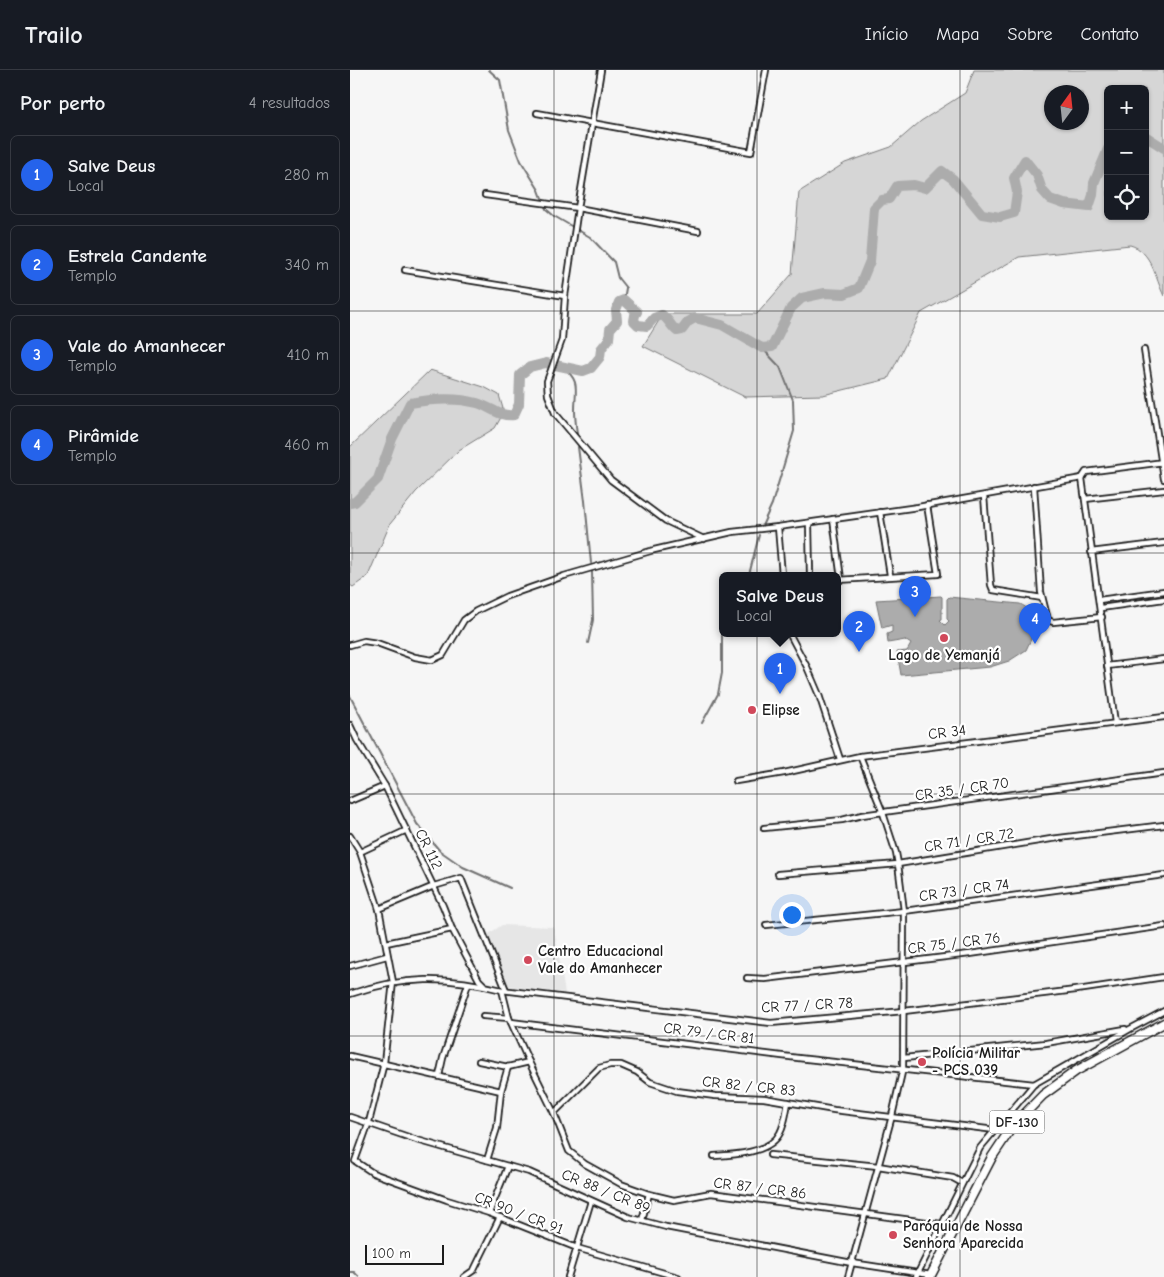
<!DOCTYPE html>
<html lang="pt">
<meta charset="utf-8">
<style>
:root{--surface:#171b24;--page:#20242c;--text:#f1f3f6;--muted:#9ea1a6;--line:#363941;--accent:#2563eb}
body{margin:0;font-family:"Comic Neue",sans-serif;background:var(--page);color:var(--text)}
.controls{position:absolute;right:15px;top:15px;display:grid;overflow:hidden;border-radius:8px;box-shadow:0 1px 4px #0004}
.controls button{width:45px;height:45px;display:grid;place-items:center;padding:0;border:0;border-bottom:1px solid var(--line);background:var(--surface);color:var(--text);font:25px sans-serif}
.compass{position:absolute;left:694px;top:15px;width:45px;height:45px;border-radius:50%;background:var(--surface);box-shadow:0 1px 4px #0004;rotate:15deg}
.scale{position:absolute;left:15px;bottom:12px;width:79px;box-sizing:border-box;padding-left:5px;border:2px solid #1c1c1c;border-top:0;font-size:14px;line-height:18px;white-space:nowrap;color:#1c1c1c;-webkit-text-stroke:4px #fff;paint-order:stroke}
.you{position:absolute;left:441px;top:844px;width:18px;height:18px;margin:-12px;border:4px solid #fff;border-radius:50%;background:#1a73e8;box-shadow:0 0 0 8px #1a73e833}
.badge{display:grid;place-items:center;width:32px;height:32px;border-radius:50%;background:var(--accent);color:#fff;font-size:16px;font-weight:700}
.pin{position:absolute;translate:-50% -41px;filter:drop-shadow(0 1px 2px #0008)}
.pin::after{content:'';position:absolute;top:26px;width:18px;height:15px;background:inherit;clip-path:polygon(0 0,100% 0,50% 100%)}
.popup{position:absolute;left:369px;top:502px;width:122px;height:65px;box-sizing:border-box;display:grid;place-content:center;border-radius:8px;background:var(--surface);filter:drop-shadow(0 1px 4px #0005);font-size:16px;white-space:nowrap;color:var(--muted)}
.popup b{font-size:19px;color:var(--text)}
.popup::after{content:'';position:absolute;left:50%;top:100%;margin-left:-10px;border:10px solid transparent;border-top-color:var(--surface)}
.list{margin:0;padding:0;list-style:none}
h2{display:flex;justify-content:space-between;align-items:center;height:65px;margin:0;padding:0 20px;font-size:21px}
h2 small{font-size:16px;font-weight:400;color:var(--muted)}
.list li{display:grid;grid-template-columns:32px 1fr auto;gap:15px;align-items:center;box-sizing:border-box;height:80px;margin:0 10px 10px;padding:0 10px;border:1px solid var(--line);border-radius:8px}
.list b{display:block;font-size:19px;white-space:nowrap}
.list p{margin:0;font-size:16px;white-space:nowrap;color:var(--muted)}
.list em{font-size:16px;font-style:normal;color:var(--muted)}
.icon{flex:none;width:28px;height:28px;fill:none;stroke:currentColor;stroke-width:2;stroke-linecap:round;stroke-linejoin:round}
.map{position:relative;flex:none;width:814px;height:1207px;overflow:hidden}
header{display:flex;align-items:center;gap:30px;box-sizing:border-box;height:70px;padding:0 25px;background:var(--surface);border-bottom:1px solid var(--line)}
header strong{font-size:24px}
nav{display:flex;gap:28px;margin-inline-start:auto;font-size:18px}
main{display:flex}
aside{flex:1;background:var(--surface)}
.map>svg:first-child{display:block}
</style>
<header>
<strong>Trailo</strong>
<nav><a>Início</a><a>Mapa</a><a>Sobre</a><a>Contato</a></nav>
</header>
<main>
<aside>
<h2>Por perto<small>4 resultados</small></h2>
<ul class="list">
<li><span class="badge">1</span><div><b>Salve Deus</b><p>Local</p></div><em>280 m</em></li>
<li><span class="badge">2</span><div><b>Estrela Candente</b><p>Templo</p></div><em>340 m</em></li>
<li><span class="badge">3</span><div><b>Vale do Amanhecer</b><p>Templo</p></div><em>410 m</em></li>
<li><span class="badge">4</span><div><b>Pirâmide</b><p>Templo</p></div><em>460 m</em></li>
</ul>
</aside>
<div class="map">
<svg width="814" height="1207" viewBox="0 0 814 1207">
<rect width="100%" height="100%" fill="#f6f6f6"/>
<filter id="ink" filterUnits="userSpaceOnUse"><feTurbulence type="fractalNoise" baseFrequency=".02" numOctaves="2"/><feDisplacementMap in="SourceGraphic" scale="10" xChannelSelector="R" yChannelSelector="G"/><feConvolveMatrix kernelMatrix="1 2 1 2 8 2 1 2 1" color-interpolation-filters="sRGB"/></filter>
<g filter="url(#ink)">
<polygon fill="#e6e6e6" points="152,855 204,857 215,923 158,916 137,865"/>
<g fill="#d6d6d6" stroke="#797979" fill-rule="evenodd">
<path d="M624 0H814V226C805 208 802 181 780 175L669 187 571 243 538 309 473 325 395 327 293 276 313 244H407L442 204 449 122 495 93 541 77 571 51 615 23ZM758 19H795V146H758ZM702 22H732V52H702Z"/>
<polygon points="80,300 134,317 149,325 154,342 145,358 109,380 66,422 40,454 18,506 3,517 0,515 0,377"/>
</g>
<path fill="#acacac" stroke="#727272" d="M591 526 592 527V549L590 550 595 555 599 551 597 549V529L599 527 670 534C685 541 687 552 684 567H682L676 580 659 591 640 597 551 605 547 582 557 581 561 574 555 570 538 573 537 564 542 562V555L532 558 526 530Z"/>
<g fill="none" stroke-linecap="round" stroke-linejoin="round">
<g stroke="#727272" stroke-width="2">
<polyline points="139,0 150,10 159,60 171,91 189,120 196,139 204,146 240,167 264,192 268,208 276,218 274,230"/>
<polyline points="412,278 430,297 443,330 444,361 422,434 412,456"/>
<path d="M213 297C231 312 225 319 225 340 225 348 226 356 227 364"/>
<polyline points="228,377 235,431 241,493"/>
<polyline points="399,505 409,465"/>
<polyline points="238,573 243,550 242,502"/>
<polyline points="0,626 67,754 90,781 113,797 160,818"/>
<polyline points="352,653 368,624 372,603 372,560"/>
<polyline points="0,1202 4,1202 9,1207"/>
</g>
<g stroke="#acacac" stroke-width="10">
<polyline points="795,66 814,78"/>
<path d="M0 433 5 432 28 409 42 369 60 333C83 329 105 327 127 333 141 337 149 347 164 345L169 334 170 305 180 297 196 293 233 301 241 298 250 287 251 279 259 269 260 259 267 251 266 240 269 232 274 230 287 242 285 245 284 251 288 255 297 256 304 248 312 245C318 248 321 257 327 261L332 260 338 252 345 248 372 255 412 278 422 277 441 238 452 228 475 223 494 224 509 218 520 191 524 138 532 130 539 129 547 116 564 115 575 118 592 101 603 109 632 144 650 147 664 143 667 122 664 108 675 90 687 105 692 120 700 129 714 134 739 137 743 125 744 113 758 79"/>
</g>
<g stroke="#1c1c1c" stroke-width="8">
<g id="minor">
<polyline points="251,0 228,138 215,226 212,270 197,311 198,325 205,343 261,410 316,451 354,469"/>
<polyline points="187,43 401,82 416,0"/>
<polyline points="135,125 228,138 348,161"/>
<polyline points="55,200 215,226"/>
<polyline points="794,280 814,409"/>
<polyline points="732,408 765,653"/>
<polyline points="732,408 736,402 814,392"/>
<polyline points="684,416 691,522 698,550 703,552 752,547"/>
<polyline points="634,426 641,515 643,520 692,528"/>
<polyline points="735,429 814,420"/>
<polyline points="530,442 540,505"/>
<polyline points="483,449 491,509"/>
<polyline points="459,453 460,505"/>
<polyline points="428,457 432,505"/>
<polyline points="741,482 814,473"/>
<polyline points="488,510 588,504 577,435"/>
<polyline points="749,530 814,521"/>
<polyline points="751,538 814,529"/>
<polyline points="439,563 457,597 469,625 490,689"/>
<polyline points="0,575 14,571 27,573 65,587 82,590 93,585 114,550 126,541 157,526 214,506 304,480 382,462 428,457 568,437 732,408"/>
<polyline points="757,596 814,589"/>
<polyline points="0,655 7,670 35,716 93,836 102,859 129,910 134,915"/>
<polyline points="386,711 434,703 510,686 814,647"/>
<polyline points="0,731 35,716"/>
<polyline points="414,758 492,750 512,745 814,703"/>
<polyline points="0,766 10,782 29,839 43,912 34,993 19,1052 5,1091 23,1103 97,1130 139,1143 227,1178 328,1207"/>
<polyline points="10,782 57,760"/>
<polyline points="428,804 548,794 701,769 814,755"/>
<polyline points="29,839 84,816 111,808 156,920"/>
<polyline points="416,855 554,841 814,805"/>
<polyline points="36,873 102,859"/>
<polyline points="0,896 37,886"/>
<polyline points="397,908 415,909 620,884 814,856"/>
<polyline points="152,920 159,948 179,992 204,1043 219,1081 235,1094 271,1114 299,1124 324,1130 361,1123 591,1154"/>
<path d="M0 924C53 906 98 906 152 920L421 953 554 941 734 919 814 907"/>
<polyline points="133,946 159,948"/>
<polyline points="161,952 448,988 684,1014"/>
<polyline points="0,986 151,1021"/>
<polyline points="554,988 696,973 775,959"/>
<polyline points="129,991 158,997 179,992"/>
<polyline points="89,1006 93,988 118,914"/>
<polyline points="204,1043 249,998 260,995 271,995 287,1002 300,1012 327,1021 365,1026 414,1028 484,1040 645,1060"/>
<polyline points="0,1047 67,1070 179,1102 278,1147 316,1157 502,1193 581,1205"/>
<polyline points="420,1085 528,1096 603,1108 612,1113"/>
<path d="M364 1086C384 1085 420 1083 430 1063 435 1054 436 1043 438 1032"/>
<polyline points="137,1090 147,1058 151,1021 158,997"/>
<polyline points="139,1143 158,1096"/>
<polyline points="292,1150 299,1124"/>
<polyline points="114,1207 124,1200 150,1147"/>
<polyline points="218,1207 241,1131"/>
<polyline points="498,1207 542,1046 553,998 554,841 548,794 546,783 533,743 510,686"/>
<polyline points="566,1207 630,1078 684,1014 780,959 814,941"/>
</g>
</g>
<g stroke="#1c1c1c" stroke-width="11">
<polyline id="primary" points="580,1207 642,1087 662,1057 693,1025 726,1001 814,953"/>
</g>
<use href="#minor" stroke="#fff" stroke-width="4.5"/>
<use href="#primary" stroke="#fff" stroke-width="8"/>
</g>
</g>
<path fill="none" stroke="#1c1c1c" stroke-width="1" stroke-opacity="0.55" d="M204 0V1207M407 0V1207M610 0V1207M0 241H814M0 483H814M0 724H814M0 966H814"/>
<g fill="#d1495b" stroke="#fff" stroke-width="2">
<circle cx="594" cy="568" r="5"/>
<circle cx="402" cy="640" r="5"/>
<circle cx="178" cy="890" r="5"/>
<circle cx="572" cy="992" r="5"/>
<circle cx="543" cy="1165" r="5"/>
</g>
<g text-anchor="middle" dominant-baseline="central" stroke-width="4.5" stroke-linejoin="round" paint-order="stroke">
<rect fill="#fff" stroke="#606060" stroke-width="1" x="639.5" y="1040.5" width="55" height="23" rx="4"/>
<g font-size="14" font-weight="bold" fill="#1c1c1c">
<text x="667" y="1052">DF-130</text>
</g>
<g font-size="15" font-weight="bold" fill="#1c1c1c" stroke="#fff" text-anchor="start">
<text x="594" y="585" text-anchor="middle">Lago de Yemanjá</text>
<text x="412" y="640">Elipse</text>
<text x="188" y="881">Centro Educacional<tspan x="188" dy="17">Vale do Amanhecer</tspan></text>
<text x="582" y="983">Polícia Militar<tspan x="582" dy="17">- PCS 039</tspan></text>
<text x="553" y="1156">Paróquia de Nossa<tspan x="553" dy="17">Senhora Aparecida</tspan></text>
</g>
<g font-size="15" fill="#1c1c1c" stroke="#fff">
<text transform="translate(597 662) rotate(-7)">CR 34</text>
<text transform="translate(612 719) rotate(-8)">CR 35 / CR 70</text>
<text transform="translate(619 770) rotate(-9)">CR 71 / CR 72</text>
<text transform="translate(79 779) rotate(64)">CR 112</text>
<text transform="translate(614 820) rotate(-8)">CR 73 / CR 74</text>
<text transform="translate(604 873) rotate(-7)">CR 75 / CR 76</text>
<text transform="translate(457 935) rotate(-3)">CR 77 / CR 78</text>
<text transform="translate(359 963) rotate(7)">CR 79 / CR 81</text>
<text transform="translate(399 1016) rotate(6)">CR 82 / CR 83</text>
<text transform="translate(410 1118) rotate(7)">CR 87 / CR 86</text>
<text transform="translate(256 1121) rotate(22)">CR 88 / CR 89</text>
<text transform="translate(169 1143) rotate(21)">CR 90 / CR 91</text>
</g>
</g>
</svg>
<div class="controls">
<button>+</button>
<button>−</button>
<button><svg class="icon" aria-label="locate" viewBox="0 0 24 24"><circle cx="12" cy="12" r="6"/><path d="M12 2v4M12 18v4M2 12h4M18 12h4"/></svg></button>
</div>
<svg class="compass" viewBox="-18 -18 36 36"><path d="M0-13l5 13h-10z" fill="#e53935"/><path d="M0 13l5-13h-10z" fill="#9ea1a6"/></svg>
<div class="scale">100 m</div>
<div class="you"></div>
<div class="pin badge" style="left:430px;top:624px">1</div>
<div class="popup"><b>Salve Deus</b>Local</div>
<div class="pin badge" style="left:509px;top:582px">2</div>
<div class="pin badge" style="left:565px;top:547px">3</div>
<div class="pin badge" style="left:685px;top:574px">4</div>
</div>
</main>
